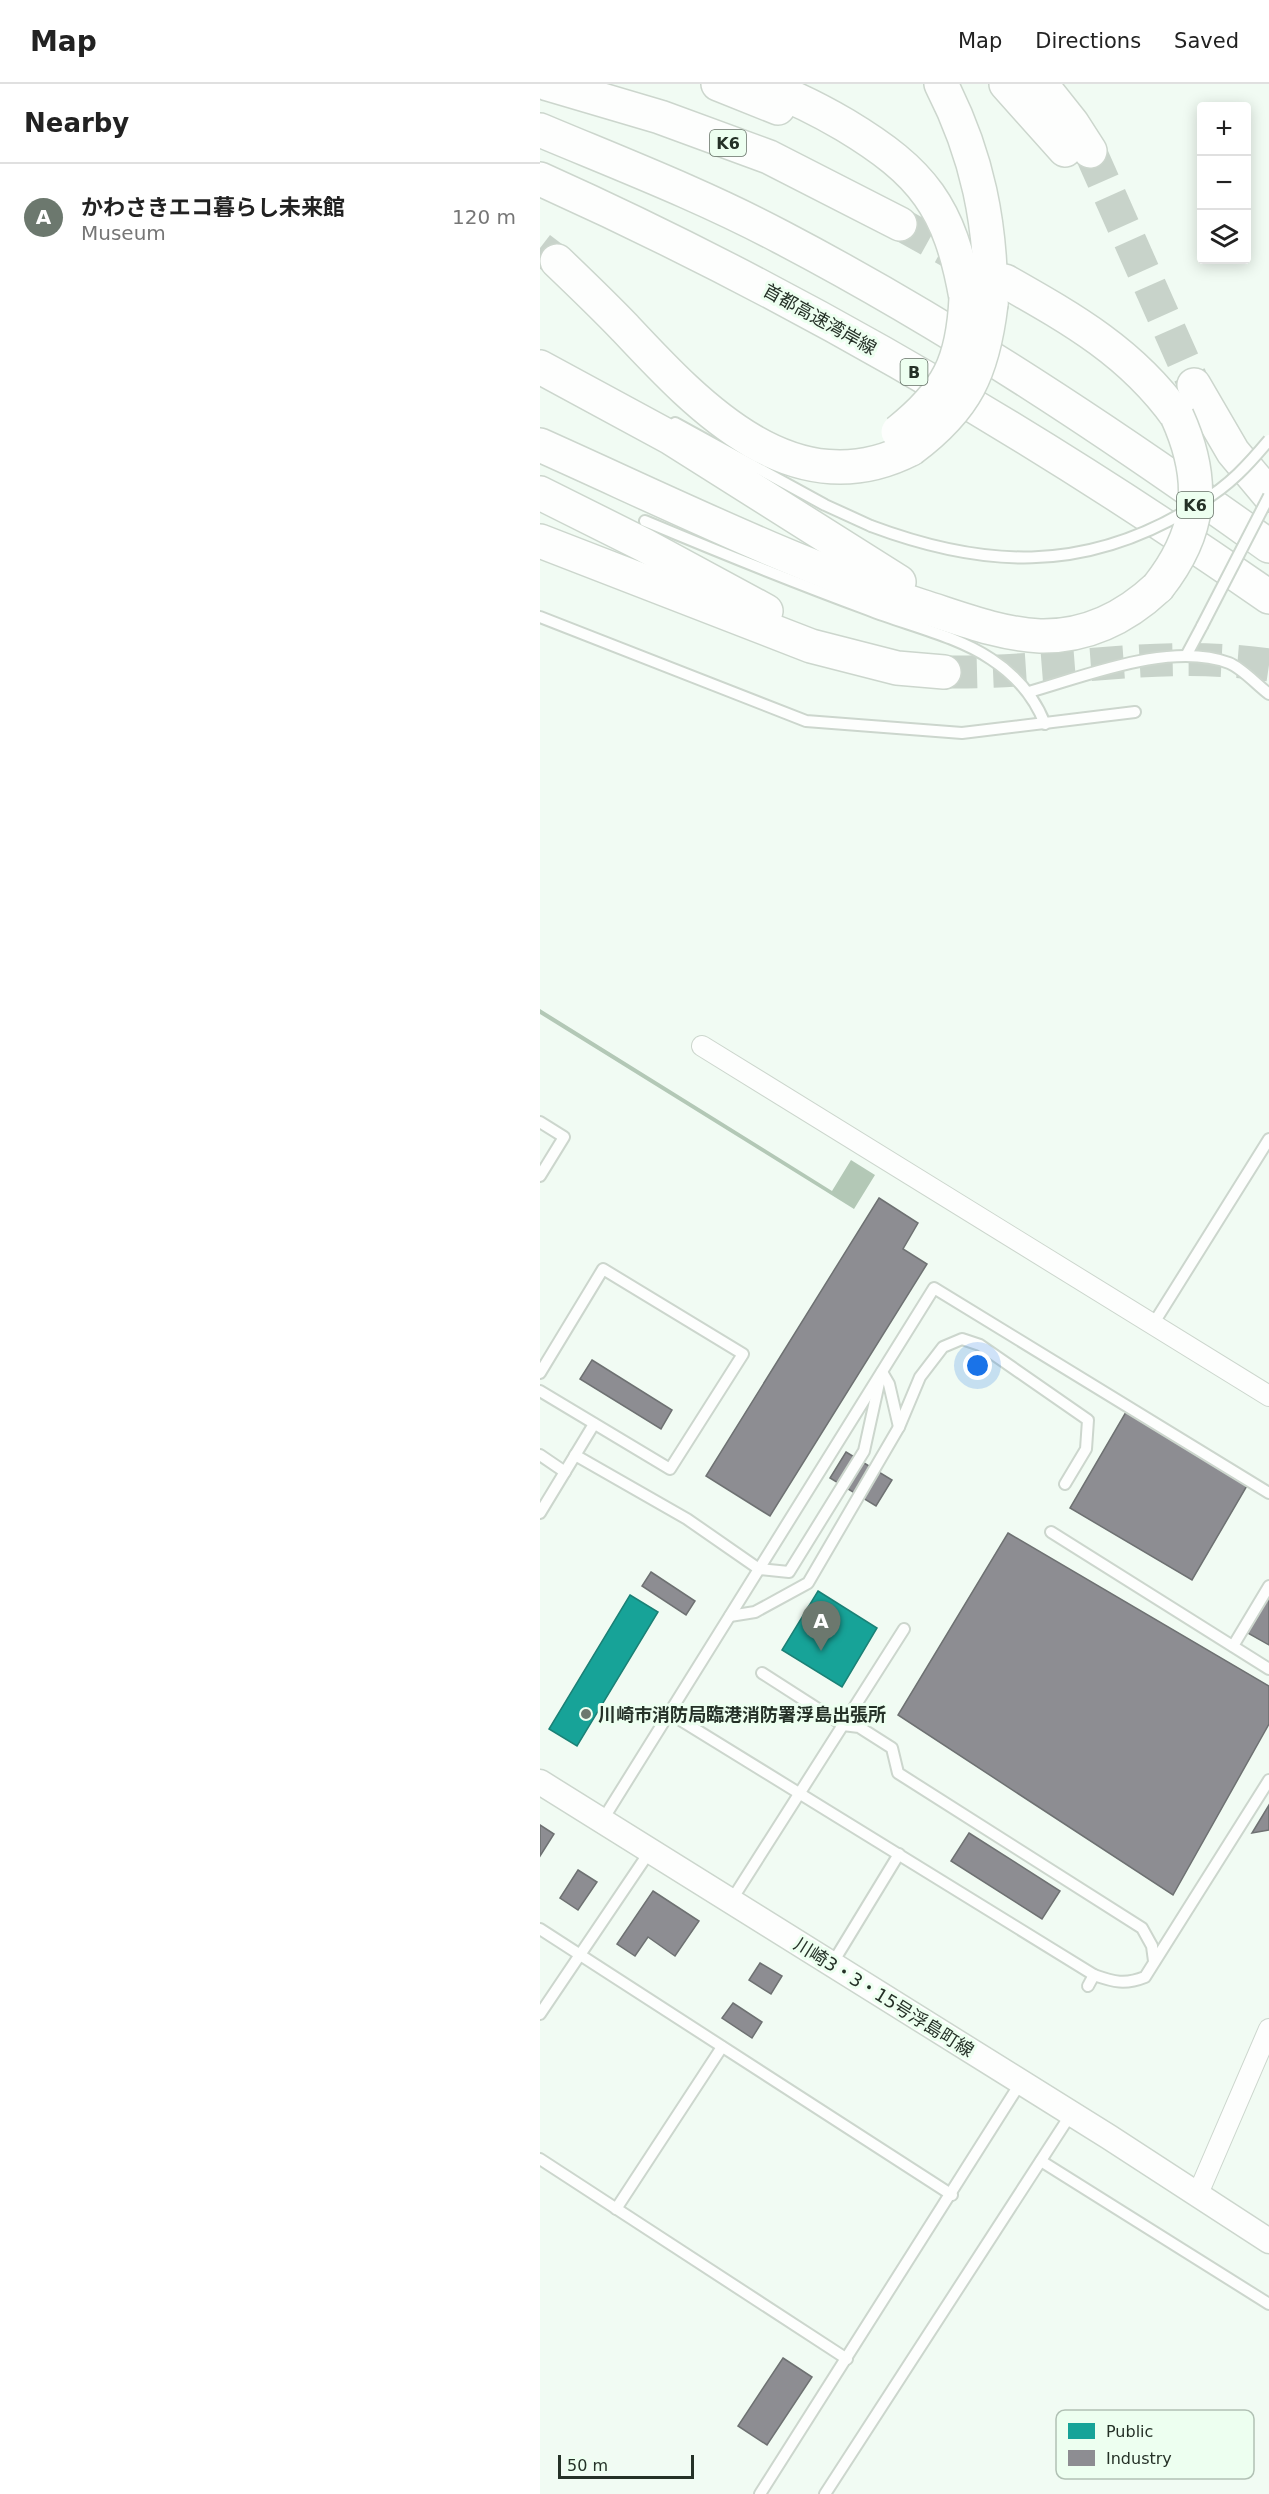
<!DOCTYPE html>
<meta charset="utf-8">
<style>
:root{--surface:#fff;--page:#f6f6f6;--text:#222;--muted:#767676;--line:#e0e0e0;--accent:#6c786e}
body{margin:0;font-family:"DejaVu Sans","Noto Sans JP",sans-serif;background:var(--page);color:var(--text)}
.controls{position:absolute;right:18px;top:18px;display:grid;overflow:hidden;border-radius:6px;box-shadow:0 3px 15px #0003}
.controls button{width:54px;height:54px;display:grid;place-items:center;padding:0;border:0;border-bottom:2px solid var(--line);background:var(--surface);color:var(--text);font:30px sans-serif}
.scale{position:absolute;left:18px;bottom:15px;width:136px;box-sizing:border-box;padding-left:6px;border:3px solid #253127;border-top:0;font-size:16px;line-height:21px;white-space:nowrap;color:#253127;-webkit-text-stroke:4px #edfff0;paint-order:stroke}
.you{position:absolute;left:438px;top:1282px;width:21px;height:21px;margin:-15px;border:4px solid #fff;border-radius:50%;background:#1a73e8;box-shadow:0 0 0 9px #1a73e833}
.badge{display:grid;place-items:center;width:39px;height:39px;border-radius:50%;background:var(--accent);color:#fff;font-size:20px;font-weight:700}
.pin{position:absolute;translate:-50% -50px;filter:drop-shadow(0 2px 3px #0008)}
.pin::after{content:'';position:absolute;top:32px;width:21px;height:18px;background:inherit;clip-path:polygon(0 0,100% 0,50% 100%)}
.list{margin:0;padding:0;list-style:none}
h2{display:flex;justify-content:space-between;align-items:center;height:78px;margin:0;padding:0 24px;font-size:26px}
h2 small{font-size:20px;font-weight:400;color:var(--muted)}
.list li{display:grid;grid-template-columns:39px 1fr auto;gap:18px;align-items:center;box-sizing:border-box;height:108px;padding:0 24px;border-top:2px solid var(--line)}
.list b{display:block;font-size:22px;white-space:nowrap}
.list p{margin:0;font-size:20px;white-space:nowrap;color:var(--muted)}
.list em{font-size:20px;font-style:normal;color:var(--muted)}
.icon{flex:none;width:33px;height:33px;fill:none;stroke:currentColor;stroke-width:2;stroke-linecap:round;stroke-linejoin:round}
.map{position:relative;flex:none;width:729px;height:2410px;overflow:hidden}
header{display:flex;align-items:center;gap:36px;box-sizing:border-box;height:84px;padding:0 30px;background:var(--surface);border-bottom:2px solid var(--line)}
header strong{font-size:28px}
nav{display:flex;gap:33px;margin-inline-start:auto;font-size:21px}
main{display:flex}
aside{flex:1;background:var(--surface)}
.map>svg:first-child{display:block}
</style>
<header>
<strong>Map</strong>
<nav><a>Map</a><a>Directions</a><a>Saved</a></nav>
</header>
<main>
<aside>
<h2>Nearby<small></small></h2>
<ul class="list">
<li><span class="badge">A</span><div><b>かわさきエコ暮らし未来館</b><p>Museum</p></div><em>120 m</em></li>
</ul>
</aside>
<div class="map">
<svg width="729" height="2410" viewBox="0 0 729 2410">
<rect width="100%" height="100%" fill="#f1fbf3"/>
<polygon fill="#b3c8b6" points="0,925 292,1107 311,1076 335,1091 314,1125 0,930"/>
<g fill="#17a398" stroke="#1b8176" stroke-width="1.5">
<polygon points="278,1507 337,1544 302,1603 242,1566"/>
<polygon points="90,1511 118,1528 37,1662 9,1645"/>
</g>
<g fill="#8d8d92" stroke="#6e7172" stroke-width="1.5">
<polygon points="339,1114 378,1139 363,1165 387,1180 230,1432 166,1392"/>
<polygon points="52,1276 132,1326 121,1345 40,1295"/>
<polygon points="586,1328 708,1400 652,1496 530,1424"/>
<polygon points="306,1368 352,1396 336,1422 290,1394"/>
<polygon points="468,1449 729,1602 729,1640 633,1811 358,1631"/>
<polygon points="111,1488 155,1517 146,1531 102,1502"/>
<polygon points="729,1509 729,1561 706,1548"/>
<polygon points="729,1721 729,1746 712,1749"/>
<polygon points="0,1741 14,1750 0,1772"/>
<polygon points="429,1749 520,1807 502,1835 411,1777"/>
<polygon points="38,1786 57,1798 38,1826 20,1814"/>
<polygon points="113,1807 159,1837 135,1872 108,1853 95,1872 77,1860"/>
<polygon points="220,1879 242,1892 231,1910 209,1896"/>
<polygon points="193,1919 222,1938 212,1954 182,1934"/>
<polygon points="243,2274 272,2293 227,2361 198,2342"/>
</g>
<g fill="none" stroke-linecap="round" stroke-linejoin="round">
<g stroke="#c8d3ca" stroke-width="33" stroke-dasharray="33 16" stroke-linecap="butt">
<polyline points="550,67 654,301"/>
<polyline points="360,140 434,181"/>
<polyline points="0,164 17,177"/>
<path d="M404 588C513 590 620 565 729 581"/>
</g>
<g stroke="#ccd6cd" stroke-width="14">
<g id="service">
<polyline points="135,339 285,421 331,442"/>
<path d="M105 437C179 468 253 498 329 526 367 541 417 552 451 575 477 592 494 612 505 640"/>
<polyline points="0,533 266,637 422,649 595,628"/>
<polyline points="646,572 662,542"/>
<path d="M489 608C546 592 631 557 689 579 702 584 717 601 729 610"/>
<polyline points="0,1038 24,1053 0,1092"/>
<polyline points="612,1242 729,1055"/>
<polyline points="342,1288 349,1300 359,1343"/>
<polyline points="0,1289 63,1185 203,1270 130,1385 0,1307"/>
<polyline points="0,1371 25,1388"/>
<polyline points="35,1371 147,1435 219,1485 249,1488 324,1367 339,1299"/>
<polyline points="0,1429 54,1340"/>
<polyline points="511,1448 729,1585"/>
<polyline points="190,1532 215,1528 268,1499 359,1343 380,1293 403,1263 422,1255 440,1261 548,1336 546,1365 525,1400"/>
<polyline points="693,1562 729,1502"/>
<polyline points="222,1589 303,1641 319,1643 352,1664 358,1689 602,1844 612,1862 614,1877"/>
<path d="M129 1629 554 1891C574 1898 585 1901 605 1893L729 1696"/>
<polyline points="62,1737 394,1204 729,1409"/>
<polyline points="191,1817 364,1545"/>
<polyline points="0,1845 412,2111"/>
<polyline points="292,1880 359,1770"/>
<polyline points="548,1902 554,1891"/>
<polyline points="0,1930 110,1767"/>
<polyline points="0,2075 307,2275"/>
<polyline points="501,2077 729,2220"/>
<polyline points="76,2125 182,1963"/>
<polyline points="220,2410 481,1998"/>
<polyline points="285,2410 531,2030"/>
</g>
</g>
<g stroke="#ccd6cd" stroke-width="22">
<g id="minor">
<polyline points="162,962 729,1312"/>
<polyline points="657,2112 729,1945"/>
</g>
</g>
<g stroke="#ccd6cd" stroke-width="27">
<polyline id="tertiary" points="0,1698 569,2053 729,2157"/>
</g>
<g stroke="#ccd6cd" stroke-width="36">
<g id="motorway">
<polyline points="8,0 120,33 229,73 360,140"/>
<polyline points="178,0 238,24"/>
<path d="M218 0C250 11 276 24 305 41 383 88 410 123 426 214"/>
<path d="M401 0C438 72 451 140 451 220"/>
<polyline points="466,0 525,66"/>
<polyline points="501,0 532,39 550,67"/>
<path d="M0 46C81 80 164 112 241 153 411 242 573 350 729 462"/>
<path d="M0 95C256 210 499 353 729 513"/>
<path d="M17 177C40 199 63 221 85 244 159 323 254 425 371 365"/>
<path d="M465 197C532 235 591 268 637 332"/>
<polyline points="0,283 131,354 359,498"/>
<polyline points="654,301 693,368 729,411"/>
<path d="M0 361C125 417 250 479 381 522 419 534 459 550 500 552 547 553 585 534 618 503"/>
<polyline points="0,409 104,461 226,527"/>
<polyline points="0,457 271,562 357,584 404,588"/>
</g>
</g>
<use href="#service" stroke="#fdfefd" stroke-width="10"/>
<use href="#minor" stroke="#fdfefd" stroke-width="20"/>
<use href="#tertiary" stroke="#fdfefd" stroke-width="24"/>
<use href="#motorway" stroke="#fdfefd" stroke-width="33"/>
<g stroke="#ccd6cd" stroke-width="14" stroke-linecap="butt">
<g id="service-bridge">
<path d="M661 418C689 402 709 380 729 356"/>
<path d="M331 442C443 484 542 489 648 426"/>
<polyline points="662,542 729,412"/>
</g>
</g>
<g stroke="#ccd6cd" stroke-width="36" stroke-linecap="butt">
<g id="motorway-bridge">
<path d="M358 348C408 308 423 278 426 214"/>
<path d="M371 365C426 324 443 288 451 220"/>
<path d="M618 503C662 447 666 396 637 332"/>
</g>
</g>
<use href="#service-bridge" stroke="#fdfefd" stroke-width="10"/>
<use href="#motorway-bridge" stroke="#fdfefd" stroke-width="33"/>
</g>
<circle fill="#6c786e" stroke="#edfff0" stroke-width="2" cx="46" cy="1630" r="6"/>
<g text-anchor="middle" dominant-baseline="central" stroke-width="6" stroke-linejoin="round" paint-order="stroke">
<g fill="#edfff0" stroke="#616f63" stroke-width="1.5">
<rect x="170" y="46" width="36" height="26" rx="4.5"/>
<rect x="360.5" y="275" width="27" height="26" rx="4.5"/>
<rect x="637" y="408" width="36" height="26" rx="4.5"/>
</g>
<g font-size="16" font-weight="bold" fill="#253127">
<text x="188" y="59">K6</text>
<text x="374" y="288">B</text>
<text x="655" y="421">K6</text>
</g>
<g font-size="18" fill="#253127" stroke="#edfff0">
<text transform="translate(280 235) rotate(29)">首都高速湾岸線</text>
<text transform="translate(344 1913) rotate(32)">川崎3・3・15号浮島町線</text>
</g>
<g font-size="18" font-weight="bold" fill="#253127" stroke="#edfff0" text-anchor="start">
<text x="58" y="1630">川崎市消防局臨港消防署浮島出張所</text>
</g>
</g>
<rect x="516" y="2326" width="198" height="69" rx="9" fill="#edfff0" stroke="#b1c1b4" stroke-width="1.5"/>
<rect x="528" y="2339" width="27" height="16" fill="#17a398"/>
<rect x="528" y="2366" width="27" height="16" fill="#8d8d92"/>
<g font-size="16" fill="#253127">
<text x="566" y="2353">Public</text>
<text x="566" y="2380">Industry</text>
</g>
</svg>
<div class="controls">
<button>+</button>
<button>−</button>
<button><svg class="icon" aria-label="layers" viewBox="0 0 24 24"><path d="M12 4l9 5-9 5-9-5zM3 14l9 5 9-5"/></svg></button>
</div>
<div class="scale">50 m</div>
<div class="you"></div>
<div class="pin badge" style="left:281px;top:1567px">A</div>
</div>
</main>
